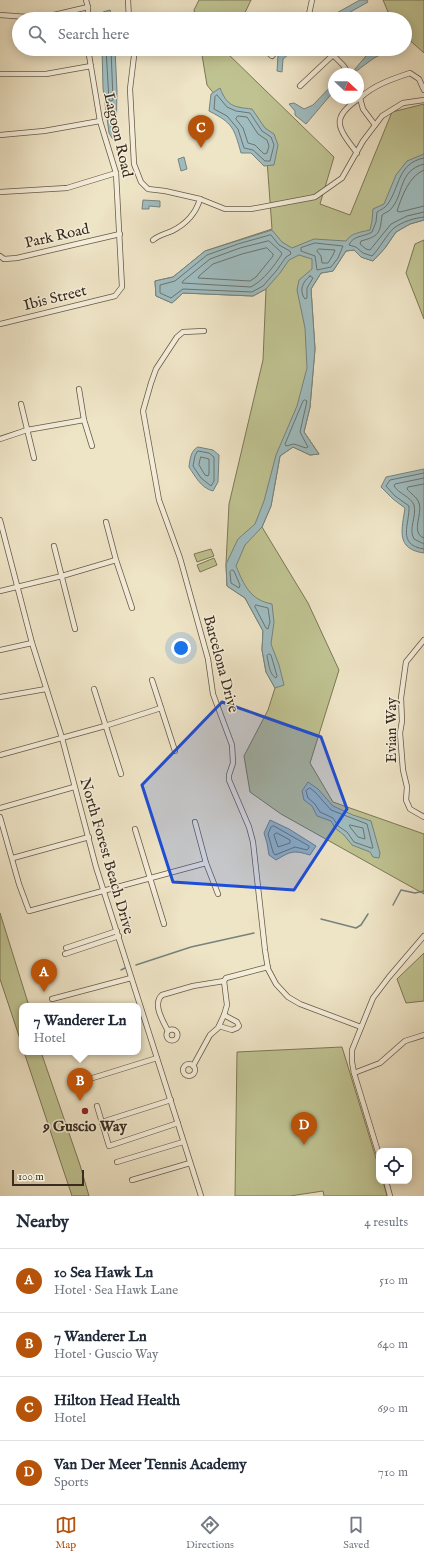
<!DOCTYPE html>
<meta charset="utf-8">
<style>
:root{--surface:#fff;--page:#f6f6f7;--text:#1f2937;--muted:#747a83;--line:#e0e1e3;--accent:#b45309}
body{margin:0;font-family:"IM FELL English",serif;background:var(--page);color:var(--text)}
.controls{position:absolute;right:12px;bottom:12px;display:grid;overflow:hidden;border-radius:8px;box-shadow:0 2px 10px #0003}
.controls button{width:36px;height:36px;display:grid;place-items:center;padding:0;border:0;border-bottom:1px solid var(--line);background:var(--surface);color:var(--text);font:20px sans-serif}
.compass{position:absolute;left:328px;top:68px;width:36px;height:36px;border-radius:50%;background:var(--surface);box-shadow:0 2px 10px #0003;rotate:112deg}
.scale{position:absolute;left:12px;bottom:10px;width:72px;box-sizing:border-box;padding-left:4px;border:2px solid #392c1c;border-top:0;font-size:11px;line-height:14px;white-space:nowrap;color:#392c1c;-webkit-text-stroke:3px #f4edda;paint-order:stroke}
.you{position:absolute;left:181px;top:648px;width:14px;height:14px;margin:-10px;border:3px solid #fff;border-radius:50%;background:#1a73e8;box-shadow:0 0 0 6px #1a73e833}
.badge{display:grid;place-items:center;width:26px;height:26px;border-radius:50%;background:var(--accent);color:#fff;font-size:13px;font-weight:700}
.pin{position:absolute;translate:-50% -33px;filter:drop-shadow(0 1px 2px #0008)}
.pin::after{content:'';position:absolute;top:21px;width:14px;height:12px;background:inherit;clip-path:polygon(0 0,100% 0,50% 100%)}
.popup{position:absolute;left:19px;top:1003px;width:122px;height:52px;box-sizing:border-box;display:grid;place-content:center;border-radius:8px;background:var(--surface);filter:drop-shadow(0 1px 3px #0005);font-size:13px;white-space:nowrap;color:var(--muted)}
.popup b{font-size:15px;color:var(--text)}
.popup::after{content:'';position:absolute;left:50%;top:100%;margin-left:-8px;border:8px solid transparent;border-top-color:var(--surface)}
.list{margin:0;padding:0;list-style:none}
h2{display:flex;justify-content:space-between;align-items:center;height:52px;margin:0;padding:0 16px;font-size:17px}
h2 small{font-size:13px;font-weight:400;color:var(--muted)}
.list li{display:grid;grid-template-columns:26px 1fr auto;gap:12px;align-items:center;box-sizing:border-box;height:64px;padding:0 16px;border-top:1px solid var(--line)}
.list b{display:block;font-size:15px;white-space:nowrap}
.list p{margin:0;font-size:13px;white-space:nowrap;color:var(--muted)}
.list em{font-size:13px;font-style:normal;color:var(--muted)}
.icon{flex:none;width:22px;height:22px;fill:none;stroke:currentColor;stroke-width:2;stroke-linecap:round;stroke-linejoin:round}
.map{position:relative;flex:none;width:424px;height:1196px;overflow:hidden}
.search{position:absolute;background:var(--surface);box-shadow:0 2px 10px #0003;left:12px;right:12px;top:12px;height:44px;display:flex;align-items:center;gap:10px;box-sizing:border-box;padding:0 14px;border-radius:22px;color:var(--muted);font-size:15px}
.sheet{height:308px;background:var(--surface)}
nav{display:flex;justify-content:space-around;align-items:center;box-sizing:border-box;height:56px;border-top:1px solid var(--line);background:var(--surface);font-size:11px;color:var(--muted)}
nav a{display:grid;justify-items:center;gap:2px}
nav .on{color:var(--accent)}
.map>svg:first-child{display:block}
</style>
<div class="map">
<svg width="424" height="1196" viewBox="0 0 424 1196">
<rect width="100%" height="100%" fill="#eee4c6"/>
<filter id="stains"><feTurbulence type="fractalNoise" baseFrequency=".005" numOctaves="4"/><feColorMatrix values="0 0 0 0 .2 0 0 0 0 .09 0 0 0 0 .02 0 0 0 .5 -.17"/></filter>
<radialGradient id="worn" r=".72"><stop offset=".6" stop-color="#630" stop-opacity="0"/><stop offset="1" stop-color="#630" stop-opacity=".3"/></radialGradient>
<g fill="#bfc291" stroke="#7c7756">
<polygon points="199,0 251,0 242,19 196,19 194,10"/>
<polygon points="383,0 424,0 424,53 405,36 405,19 391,19"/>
<polygon points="201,49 227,49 226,52 334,157 320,204 350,215 392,112 424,104 424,220 410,224 396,232 385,248 373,261 361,257 354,250 346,251 333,271 321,273 311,289 315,349 310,407 304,432 319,454 310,455 293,447 280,456 271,506 262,527 308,603 339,670 310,763 333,802 424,834 424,894 281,814 250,792 244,756 268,710 275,688 266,672 262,650 263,631 245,598 227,586 226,564 229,504 263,360 266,289 253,296 183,293 172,303 156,296 155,281 173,277 205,251 272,229 267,160 207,85"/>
<polygon points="424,240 424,319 406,273 415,244"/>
<polygon points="211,549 214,556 197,562 194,554"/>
<polygon points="214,558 217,565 200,572 197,565"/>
<polygon points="0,913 29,1006 22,1006 22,1045 0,979"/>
<polygon points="424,953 424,1001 406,1003 397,979"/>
<polygon points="342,1047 379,1168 379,1181 383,1181 387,1196 324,1196 323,1191 290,1196 235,1196 237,1052"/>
<polygon points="24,1052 41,1052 80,1165 89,1196 72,1196"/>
</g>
<g fill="#9fbcc0" stroke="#76827e">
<polygon points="360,0 367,0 368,2 345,15 334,19 321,19 329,13 333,15"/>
<polygon points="110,10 113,19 102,19 103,12"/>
<polygon points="102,49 115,49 117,91 116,140 112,138 109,133 103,88"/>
<polygon points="283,49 295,49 283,59 282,72 277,71 278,56"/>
<polygon points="372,49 392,49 374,58 355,72 355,69"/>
<polygon points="334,83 334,91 306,124 295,115 295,111 289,104 294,103 304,109 313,105"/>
<path d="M220 88C227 106 233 107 252 109L265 128 274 134 278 145 274 165 264 166 251 153H241C234 128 233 123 209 111L211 94Z"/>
<path d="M424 154V220L410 224 396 232 385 248 373 261 361 257 354 250 346 251 333 271 321 273 311 289 315 349 310 407 304 432 319 454 310 455 293 447 280 456 271 506 262 527 245 545 236 566C244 585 250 600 272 604L274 622 271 644 279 665 284 685 275 688 266 672 262 650 263 631 245 598 227 586 226 564 238 539 255 524 264 501 276 455 297 406 307 368 305 328 297 290 299 280 312 269V259L299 255 289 260 280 273 266 289 253 296 183 293 172 303 156 296 155 281 173 277 205 251 272 230 282 242 292 248 314 239 346 241C351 233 361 232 370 230L372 221 373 209 384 204 396 175 407 161Z"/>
<polygon points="184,157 187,169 181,171 178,159"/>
<polygon points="143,200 160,201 160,207 149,206 149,209 142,209"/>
<path d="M198 447 213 450 219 455 218 482 213 491C201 488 195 476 189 467 190 459 191 450 198 447Z"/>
<path d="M424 469V553C395 549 402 529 405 508L393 499 381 487 386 477Z"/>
<polygon points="308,782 318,789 333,806 353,815 371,821 380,853 379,858 373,857 370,852 352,845 344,835 335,828 331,821 317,816 312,806 304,800 302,791"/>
<path d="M270 820 289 829 316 846 310 855C293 850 291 851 276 860L269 855 267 843 264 833Z"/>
</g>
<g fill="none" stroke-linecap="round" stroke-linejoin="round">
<g stroke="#6c746e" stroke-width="1">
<polyline points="106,49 109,100 111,101 113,100 111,49"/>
<polygon points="217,95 227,107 236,111 250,113 262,131 271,137 274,145 270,161 265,161 253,150 244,148 238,129 227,116 214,109 215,97"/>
<polygon points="238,116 247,117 258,134 267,140 269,146 267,153 264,154 255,145 248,143 243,128 236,119"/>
<path d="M424 158C397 163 400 188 387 205 385 208 380 210 377 212L376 222 372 232C364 237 353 235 349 245L356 247 363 253 372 256C380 248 387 234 394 228 402 222 414 218 424 217"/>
<path d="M424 164C397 171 405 195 390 210 388 212 384 213 382 215 380 234 379 236 361 241L360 244 366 249 370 250 391 224 407 216 424 212"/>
<path d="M424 170C409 176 402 196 397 211L400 212 424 206"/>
<polygon points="271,235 279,245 290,251 291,254 286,257 277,270 263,286 252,292 183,289 171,298 160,293 160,285 175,281 207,255 238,244"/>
<path d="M269 241 281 252 282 254C273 267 265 279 251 287L182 283 183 281 210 259 240 248Z"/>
<polygon points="315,243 343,246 338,258 331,267 317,270 315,256 301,251 301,248"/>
<polygon points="267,248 273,254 273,256 256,277 250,281 198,278 199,276 213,264 242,254"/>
<polygon points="319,249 335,250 333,255 328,263 322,263 321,256 317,251"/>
<path d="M310 276 313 278 307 288V298L305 299C299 291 302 282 310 276Z"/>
<polygon points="305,400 307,401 300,432 308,447 306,448 294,444 286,446 285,444 303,401"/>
<polygon points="198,451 209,453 214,457 214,481 211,486 201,478 193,466 195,456"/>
<polygon points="201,457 209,459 209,474 208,476 205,475 199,465"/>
<path d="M424 473 390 480 386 486 395 496 409 506C410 524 396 545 424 549"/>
<path d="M424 478 395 484 394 486C398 493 411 497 414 505 417 517 408 528 414 539L424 544"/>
<path d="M424 484 408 487 407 489C411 494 417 497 419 503 423 514 410 533 424 538"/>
<polygon points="232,570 234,571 240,585 239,588 231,583 230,572"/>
<polygon points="256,605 268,608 270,622 268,629 266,628 255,607"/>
<path d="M269 654 271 655 277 676 276 678C269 674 269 664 267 656Z"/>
<polygon points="310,788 315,792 331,810 367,824 373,848 371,848 354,842 347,832 338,826 333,818 320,812 315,804 308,798 306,791"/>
<polygon points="350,825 363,828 365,839 358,837 350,827"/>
<polygon points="274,826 309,846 309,848 307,850 295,847 275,855 273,852 268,834 271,827"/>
<polygon points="277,833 290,840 290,843 278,847 274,835"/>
</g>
<g stroke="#76827e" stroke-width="1.5">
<polyline points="393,905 401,890 415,893 424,891"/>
<polyline points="321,919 356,928 361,925 368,914"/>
<polyline points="136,965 191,947 254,933"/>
<polyline points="121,970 125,968"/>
</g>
<g stroke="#665a46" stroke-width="6">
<g id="minor">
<polyline points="86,0 88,7 88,19"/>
<polyline points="128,0 129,19"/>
<polyline points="0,15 41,18 88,7"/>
<polyline points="308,19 312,0"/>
<polyline points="133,49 134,56 130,89 134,164 141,182 148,189 165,191 200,199 225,209 251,209 315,197 342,178 363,141 382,116 403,103 424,100"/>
<polyline points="267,49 267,52 272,56 278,49"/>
<polyline points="339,49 333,55 343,65 349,74"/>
<polyline points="0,74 46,74 91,66"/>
<polyline points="300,86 333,55 327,49"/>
<path d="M375 125 363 109 360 98C374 85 392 79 410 73L419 79 424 90"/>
<polyline points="0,135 44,131 100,121"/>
<path d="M357 153C337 127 330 118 360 98L358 93"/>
<polyline points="0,192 67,188 116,173"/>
<path d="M153 240C159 235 165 234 172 231 186 224 196 213 200 199"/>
<polyline points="0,256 4,259 17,258 120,234"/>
<polyline points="0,324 115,296 122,287 116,173 100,121 88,49"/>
<polyline points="204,331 183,332 177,337 156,369 151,383 143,411 159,500 180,558 208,659 213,694 232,745 233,763 229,775 229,780 249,827 253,842 265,950 268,969 276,984 288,997 300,1004 361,1027"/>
<polyline points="79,389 84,420 92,446"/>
<polyline points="21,404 34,458"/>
<polyline points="0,439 27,430 84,420"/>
<polyline points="0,520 32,643 62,738 96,867 201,1196"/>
<polyline points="106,522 116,560 132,608"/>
<polyline points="54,546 75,629"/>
<polyline points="0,591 62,576 116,560"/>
<polyline points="424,640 406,662 401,698 402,721 400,733 403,770 407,787 406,800 410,809 424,817"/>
<polyline points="0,650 32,643"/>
<polyline points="152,680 175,751"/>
<polyline points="94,689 121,774"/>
<polyline points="0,697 46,689"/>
<polyline points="0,755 105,726 161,708"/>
<polyline points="0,808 74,787"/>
<polyline points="0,817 19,884 29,911 206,863"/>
<polyline points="195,822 206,863 218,894"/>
<polyline points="135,829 164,924"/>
<polyline points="13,858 89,837"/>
<polyline points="66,948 117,931"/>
<polyline points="65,954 119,936"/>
<polyline points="52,999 131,978"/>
<polyline points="219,1026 232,1030 237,1028 239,1026 237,1022 224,1015"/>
<circle cx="172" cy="1035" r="5.5"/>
<path d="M168 1031C163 1021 152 1004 162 995L193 986 224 981"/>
<circle cx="189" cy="1070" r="6"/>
<polyline points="193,1066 210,1035 218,1028 224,1015 227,1005 224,981 226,978 268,967"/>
<polyline points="354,1073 380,1063 405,1041 424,1035"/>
<polyline points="83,1081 157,1058"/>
<polyline points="97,1106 109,1146 178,1123"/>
<polyline points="102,1122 171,1100"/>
<polyline points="379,1155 354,1073 352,1062 352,1050 373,998 389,977 424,936"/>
<polyline points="117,1162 183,1142"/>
<polyline points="132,1180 190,1163"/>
<polyline points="386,1181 390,1196"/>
</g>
</g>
<use href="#minor" stroke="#f4edda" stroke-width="4.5"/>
</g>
<path fill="#1d4ed8" fill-opacity="0.2" stroke="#1d4ed8" stroke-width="3" stroke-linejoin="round" d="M222 702 321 737 347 809 294 890 173 882 142 785Z"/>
<circle fill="#8f2418" stroke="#f4edda" stroke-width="1.5" cx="85" cy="1111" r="4"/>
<g text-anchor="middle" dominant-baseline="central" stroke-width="3" stroke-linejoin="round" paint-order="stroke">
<g font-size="15" fill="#392c1c" stroke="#f4edda">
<text transform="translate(118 135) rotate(77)">Lagoon Road</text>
<text transform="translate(57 236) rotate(-13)">Park Road</text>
<text transform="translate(55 298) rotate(-14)">Ibis Street</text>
<text transform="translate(221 664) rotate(75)">Barcelona Drive</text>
<text transform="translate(391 730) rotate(-90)">Evian Way</text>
<text transform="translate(107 856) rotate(74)">North Forest Beach Drive</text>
</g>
<g font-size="15" font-weight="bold" fill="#392c1c" stroke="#f4edda">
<text x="85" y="1126">9 Guscio Way</text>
</g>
</g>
<rect width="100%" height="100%" filter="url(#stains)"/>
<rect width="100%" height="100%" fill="url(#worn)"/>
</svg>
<div class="controls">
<button><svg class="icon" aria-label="locate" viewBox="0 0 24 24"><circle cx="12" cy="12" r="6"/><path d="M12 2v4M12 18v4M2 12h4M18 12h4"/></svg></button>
</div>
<svg class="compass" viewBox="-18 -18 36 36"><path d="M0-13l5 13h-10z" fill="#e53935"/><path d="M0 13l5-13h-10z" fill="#747a83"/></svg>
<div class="scale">100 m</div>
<div class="you"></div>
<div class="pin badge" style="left:44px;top:992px">A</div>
<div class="pin badge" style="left:80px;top:1101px">B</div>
<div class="popup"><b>7 Wanderer Ln</b>Hotel</div>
<div class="pin badge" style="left:201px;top:148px">C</div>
<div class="pin badge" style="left:304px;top:1145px">D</div>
<div class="search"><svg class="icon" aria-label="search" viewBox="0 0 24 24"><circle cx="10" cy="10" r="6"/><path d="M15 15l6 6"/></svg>Search here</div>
</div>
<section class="sheet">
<h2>Nearby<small>4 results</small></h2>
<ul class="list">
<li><span class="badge">A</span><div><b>10 Sea Hawk Ln</b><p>Hotel · Sea Hawk Lane</p></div><em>510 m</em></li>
<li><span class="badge">B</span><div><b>7 Wanderer Ln</b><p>Hotel · Guscio Way</p></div><em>640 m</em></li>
<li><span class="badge">C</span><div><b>Hilton Head Health</b><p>Hotel</p></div><em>690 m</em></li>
<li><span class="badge">D</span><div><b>Van Der Meer Tennis Academy</b><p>Sports</p></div><em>710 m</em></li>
</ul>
</section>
<nav>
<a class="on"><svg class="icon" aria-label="map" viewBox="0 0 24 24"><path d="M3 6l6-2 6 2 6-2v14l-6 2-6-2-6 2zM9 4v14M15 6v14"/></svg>Map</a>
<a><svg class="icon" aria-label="directions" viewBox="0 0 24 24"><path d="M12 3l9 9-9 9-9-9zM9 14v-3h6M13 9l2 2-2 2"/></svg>Directions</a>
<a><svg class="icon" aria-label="saved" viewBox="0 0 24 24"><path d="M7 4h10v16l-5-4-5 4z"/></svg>Saved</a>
</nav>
